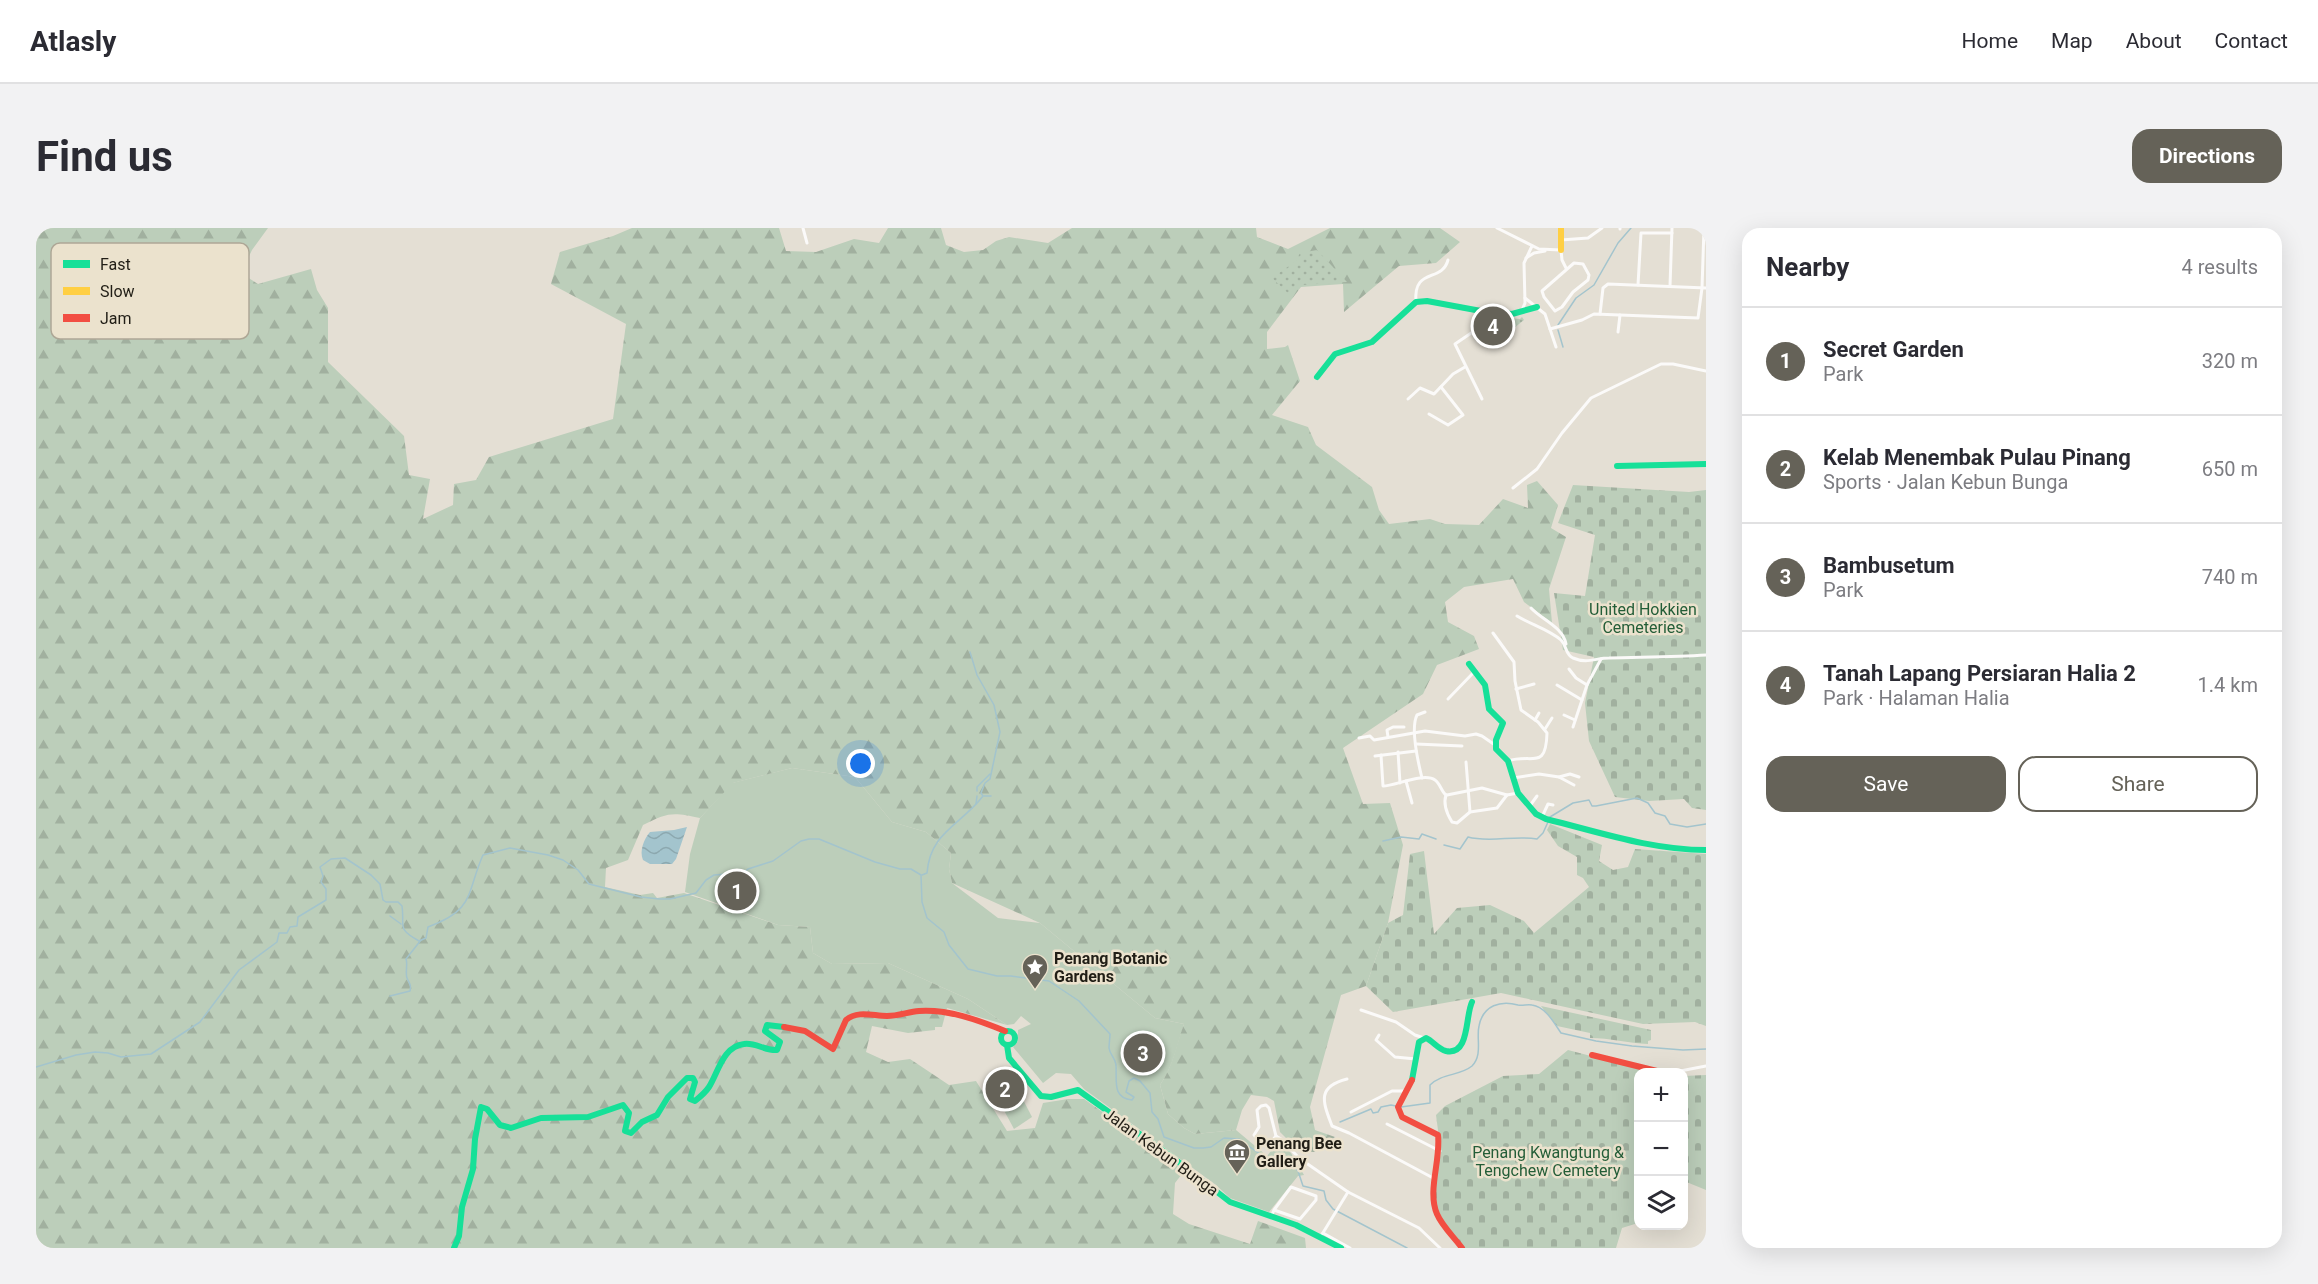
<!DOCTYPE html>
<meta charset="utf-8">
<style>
:root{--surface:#fff;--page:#f2f2f3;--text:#2b2b33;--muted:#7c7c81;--line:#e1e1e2;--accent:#656258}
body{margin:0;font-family:Roboto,sans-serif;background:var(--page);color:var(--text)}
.controls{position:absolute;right:18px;bottom:18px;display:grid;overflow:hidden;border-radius:12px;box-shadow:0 6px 24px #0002}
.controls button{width:54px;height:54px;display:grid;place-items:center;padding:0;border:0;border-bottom:2px solid var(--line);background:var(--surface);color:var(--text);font:30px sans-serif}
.you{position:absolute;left:825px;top:536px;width:21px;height:21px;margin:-15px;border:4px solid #fff;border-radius:50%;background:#1a73e8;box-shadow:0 0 0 9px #1a73e833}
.badge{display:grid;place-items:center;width:39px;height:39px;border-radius:50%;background:var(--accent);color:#fff;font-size:20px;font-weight:700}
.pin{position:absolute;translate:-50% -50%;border:3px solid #fff;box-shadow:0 2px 6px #0006}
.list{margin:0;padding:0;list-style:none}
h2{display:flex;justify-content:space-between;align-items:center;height:78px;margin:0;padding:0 24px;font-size:26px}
h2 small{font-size:20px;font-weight:400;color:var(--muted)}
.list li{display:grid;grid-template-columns:39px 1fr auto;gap:18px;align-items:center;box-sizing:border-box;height:108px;padding:0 24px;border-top:2px solid var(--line)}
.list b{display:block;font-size:22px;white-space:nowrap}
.list p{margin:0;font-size:20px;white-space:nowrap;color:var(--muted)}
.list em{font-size:20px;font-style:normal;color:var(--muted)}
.actions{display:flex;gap:12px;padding:18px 24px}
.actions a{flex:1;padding:14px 0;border:2px solid var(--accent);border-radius:18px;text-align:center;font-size:21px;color:var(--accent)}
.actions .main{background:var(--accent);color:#fff}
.icon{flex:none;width:33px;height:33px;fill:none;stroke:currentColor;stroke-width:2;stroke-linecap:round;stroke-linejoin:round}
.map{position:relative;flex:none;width:1670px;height:1020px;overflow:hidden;border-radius:18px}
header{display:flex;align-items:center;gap:36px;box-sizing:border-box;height:84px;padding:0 30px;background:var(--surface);border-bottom:2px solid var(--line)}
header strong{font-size:28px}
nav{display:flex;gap:33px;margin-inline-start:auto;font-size:21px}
.intro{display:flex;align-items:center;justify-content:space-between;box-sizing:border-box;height:144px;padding:0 36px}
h1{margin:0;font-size:42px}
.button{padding:15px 27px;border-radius:18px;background:var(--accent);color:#fff;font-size:21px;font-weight:700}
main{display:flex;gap:36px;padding:0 36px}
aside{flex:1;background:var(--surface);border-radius:18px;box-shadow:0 6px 24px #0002}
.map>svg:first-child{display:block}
</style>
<header>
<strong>Atlasly</strong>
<nav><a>Home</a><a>Map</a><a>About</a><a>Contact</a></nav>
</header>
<div class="intro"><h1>Find us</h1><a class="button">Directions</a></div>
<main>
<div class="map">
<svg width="1670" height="1020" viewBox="0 0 1670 1020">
<defs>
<pattern id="forest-firs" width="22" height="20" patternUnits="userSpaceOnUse" patternTransform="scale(1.5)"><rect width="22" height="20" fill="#bcceba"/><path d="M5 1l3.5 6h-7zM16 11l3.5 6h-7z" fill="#a1b09f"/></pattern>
<pattern id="cemetery-stones" width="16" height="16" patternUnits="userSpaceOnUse" patternTransform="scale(1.5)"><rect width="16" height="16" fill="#bcceba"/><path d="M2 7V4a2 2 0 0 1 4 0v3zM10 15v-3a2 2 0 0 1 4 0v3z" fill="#a1b09f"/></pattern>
<pattern id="park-dots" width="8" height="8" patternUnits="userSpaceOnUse" patternTransform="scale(1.5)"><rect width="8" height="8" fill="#bcceba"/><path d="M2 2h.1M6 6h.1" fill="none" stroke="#a1b09f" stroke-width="1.8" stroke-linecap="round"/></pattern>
<pattern id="water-waves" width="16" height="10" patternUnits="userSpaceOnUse" patternTransform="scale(1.5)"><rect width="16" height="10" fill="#a3c4cd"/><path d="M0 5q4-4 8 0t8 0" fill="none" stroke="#8ca8af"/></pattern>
</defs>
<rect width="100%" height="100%" fill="#e4dfd4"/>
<g fill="#bcceba">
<path d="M756 540 819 549 856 594 890 604 915 625 913 641 916 655 962 690 1004 695 1119 790 1148 796C1141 817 1137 839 1124 857L1132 886 1148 900 1159 906 1200 902 1231 928 1243 913 1255 925 1268 947 1262 948 1233 984 1194 970 1180 957 1048 861 1035 846 1020 845 1007 855 977 819 982 813V802L995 796 985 788 978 796 971 797 932 771 852 735 796 736 777 725 774 699 742 697 649 664 654 626 664 590 696 555Z"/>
<polygon points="982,862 996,889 978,901 964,875"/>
</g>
<path fill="url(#forest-firs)" d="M0 0H232L216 22 205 45 222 56 275 41 281 62 292 80V134L368 208 373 247 394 251 387 291 417 277 418 256 440 252 453 229 577 191 590 96 515 56 524 24 577 8 596 0H743L750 23 780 24 818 11 843 15 852 0H905L910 17 928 24 947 22 960 13 973 9 1012 15 1036 0H1220L1221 9 1252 21 1294 0H1404L1424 14 1400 35 1363 38 1308 84 1307 56 1265 59 1231 104V121L1249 119 1252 117 1264 153 1236 187 1272 199 1280 217 1336 259 1343 282 1353 296 1394 291 1409 296 1443 297 1467 271 1492 280 1491 257 1501 253 1522 277 1515 300 1530 309 1513 361 1516 395 1488 374 1477 351 1428 359 1409 374 1412 394 1438 408 1443 421 1401 437 1387 466 1307 520 1327 576 1354 575 1367 617 1352 695 1330 758 1305 767 1274 879 1279 902 1299 909 1278 924 1263 923 1244 904 1238 873 1231 869 1215 867 1206 882 1200 902 1159 906 1148 900 1132 886 1124 857C1137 839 1140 817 1148 796L1119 790 1004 695 916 655 913 641 915 625 890 604 856 594 819 549 756 540 697 555 664 590C637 584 632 584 607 597L592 632 570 640 569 659 604 667 617 665 621 670 648 665 742 697 774 699 777 725 796 736 852 735 932 771 971 797 911 780 906 799H899V802L872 805 836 798 830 824 852 834 874 831 913 857 940 853 971 903 999 900 1007 875 1032 871H1048L1149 942 1139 955 1137 986 1153 996 1214 1016 1222 993 1269 1010 1270 1020H0Z"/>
<g fill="url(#cemetery-stones)">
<polygon points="1537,257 1653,264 1670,262 1670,582 1656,580 1648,571 1613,573 1579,569 1553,513 1549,475 1558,429 1527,422 1518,365 1549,368 1559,307 1522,295"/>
<polygon points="1514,596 1566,617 1563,633 1577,642 1592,639 1599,621 1670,626 1670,798 1659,794 1607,796 1465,765 1357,784 1330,758 1352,695 1367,687 1374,626 1388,623 1398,706 1421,680 1454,677 1488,693 1498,705 1553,659 1547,650 1541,647 1541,629 1522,618 1511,602"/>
<path d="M1505 778 1615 802V812L1612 813V816C1592 815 1574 810 1554 810V805L1521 798Z"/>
<polygon points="1532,822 1616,844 1602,844 1602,995 1586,1000 1580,1020 1428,1020 1405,993 1398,978 1398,954 1405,925 1400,887 1409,878 1467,848 1503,846"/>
<polygon points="1670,847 1670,962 1648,953 1648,848"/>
</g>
<g fill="url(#park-dots)">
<polygon points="1281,22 1311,54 1266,57 1254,67 1236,50 1260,33 1264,25"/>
<polygon points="1461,89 1484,91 1486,89 1488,92 1478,100 1472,93 1469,92 1449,106 1446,101"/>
</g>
<path fill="url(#water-waves)" d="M651 599 640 631 636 636H614L607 632C603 623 608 611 614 604L638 602Z"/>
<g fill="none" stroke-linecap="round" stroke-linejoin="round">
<g stroke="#a3c4cd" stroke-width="1.5">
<polyline points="1522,97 1540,70 1558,57 1582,15 1595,0"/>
<polyline points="1522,102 1527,119"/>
<polyline points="941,563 941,559 954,546"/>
<polyline points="948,568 955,568"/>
<polyline points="940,576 941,568"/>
<polyline points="1514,589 1537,575 1553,572 1556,578 1560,578 1601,570 1612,575 1619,585 1629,588 1634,596 1651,599 1670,596"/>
<polyline points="1347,613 1365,609 1383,611 1386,606 1400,611"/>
<path d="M1408 617 1424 621 1432 609C1453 615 1479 607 1501 611L1507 605 1512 594"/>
<path d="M886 647 891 645C894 604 925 597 947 568L945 565 949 555 954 551 964 504 958 477 941 447 934 424"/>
<polyline points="354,688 365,696"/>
<path d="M354 768 374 763C376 756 373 756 371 750 369 744 372 737 370 731L385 712"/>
<path d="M0 839 40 827 59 824 72 825 85 829 115 826 164 794 203 742 241 714 243 705H251L254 699 261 698 262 689 290 672V661L285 654 287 648 284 639 295 631 309 630 335 647 344 656 347 672 350 674H362L366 678C369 699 360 700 383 713L390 710 392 699C439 682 430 666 447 627L474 620 512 627 527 632 542 642 553 656 605 669 623 671H634L660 665 670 652 678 647 707 645 712 641 737 633 765 613 773 611H783L839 634 864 641H875L885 647 886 674 891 690 908 704 913 717 932 741 961 748H975L1013 753 1043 773 1074 806C1074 810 1073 816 1073 820 1074 827 1080 831 1080 838 1081 853 1076 870 1096 872L1098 869 1090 864 1093 853 1098 850 1104 853 1114 865 1116 884 1122 891 1128 909 1158 920H1167L1175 919 1188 910 1203 911 1232 932 1256 937 1262 943 1267 958 1288 963 1290 972 1297 981 1371 1020"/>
<path d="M1304 894 1335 881 1337 885 1342 884 1345 879 1355 877 1365 879 1394 875V857C1406 845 1424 848 1436 838 1447 827 1440 810 1443 798 1447 777 1465 772 1482 777 1487 778 1491 776 1496 777 1510 779 1518 795 1525 805L1560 813 1596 818 1647 822 1670 821"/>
</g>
<g stroke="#fbfaf9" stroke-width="3">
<polyline points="767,0 771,15"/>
<polyline points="1461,0 1503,21 1525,22 1526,32 1530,40"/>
<polyline points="1584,0 1584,1"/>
<polyline points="1525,12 1552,10 1566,0"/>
<polyline points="1490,30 1498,25 1509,23"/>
<polygon points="1538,35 1547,36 1553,47 1552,52 1537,64 1526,79 1519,83 1508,69 1506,63"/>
<polyline points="1602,57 1605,5 1636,5"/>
<polyline points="1634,58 1636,0"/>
<polyline points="1489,70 1509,86 1520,119"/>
<path d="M1380 74C1377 39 1406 55 1412 32"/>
<polyline points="1486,82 1489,75 1488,35 1496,18"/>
<polyline points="1564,86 1567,60 1572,56 1670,60"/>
<polyline points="1514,101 1546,92 1558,86 1662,90 1666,60 1668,0"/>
<polyline points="1582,104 1584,87"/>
<polyline points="1372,171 1384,160 1398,166 1417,146 1429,139"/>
<polyline points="1446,171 1419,116 1450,95 1454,84"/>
<polyline points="1393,186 1412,197 1427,187 1405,159"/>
<polyline points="1477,260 1501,241 1526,205 1555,170 1625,136 1637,136 1670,143"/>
<path d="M1495 380C1506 392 1527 399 1530 416"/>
<path d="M1481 388C1494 396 1514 402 1525 412 1531 418 1529 426 1537 430 1551 436 1560 430 1573 430 1606 429 1638 429 1670 427"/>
<path d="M1457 405 1478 434 1479 453 1485 482 1502 494 1511 505C1510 543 1496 525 1472 533"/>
<polyline points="1533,441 1540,450 1551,457"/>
<polyline points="1521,457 1546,472"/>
<polyline points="1480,461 1498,456"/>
<polyline points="1412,471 1439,443"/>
<polyline points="1528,487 1539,492"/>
<polyline points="1499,492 1503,485"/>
<polyline points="1537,499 1551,457 1565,431"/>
<polyline points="1509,501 1516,490"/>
<polyline points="1352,509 1351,502 1357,499 1368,499"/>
<polyline points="1323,510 1334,508 1338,512 1389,503 1429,508 1440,506 1446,508 1459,517"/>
<polyline points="1380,516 1426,518"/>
<polyline points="1362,524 1364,555"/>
<path d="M1345 527 1347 558C1359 558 1388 544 1399 552 1404 555 1405 563 1410 567"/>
<polyline points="1339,528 1380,523"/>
<polyline points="1430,534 1434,584"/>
<polyline points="1523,549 1538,557"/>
<path d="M1386 550C1382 534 1374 501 1381 487L1389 484"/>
<polyline points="1477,550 1503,546 1523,549 1534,546 1543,549"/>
<polyline points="1370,553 1376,575"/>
<path d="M1410 567C1407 576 1411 586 1416 594L1421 595 1434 584 1461 580 1471 567"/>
<polyline points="1411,567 1446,560 1471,567 1482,565"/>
<polyline points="1493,579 1501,568"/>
<polyline points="1506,589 1512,576 1517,577"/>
<polyline points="1325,782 1360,794 1379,807 1388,810"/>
<polyline points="1343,807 1340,812 1359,829 1380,831"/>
<polyline points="1639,844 1670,838"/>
<path d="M1311 851C1280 859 1287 874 1296 898L1313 905 1399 951"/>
<polygon points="1230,877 1233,880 1240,908 1232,918 1218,907 1223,899 1221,882 1225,878"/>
<polyline points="1315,884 1356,863 1370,863"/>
<polyline points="1351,896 1404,923"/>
<polyline points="1240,908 1245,911 1263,930 1312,964 1383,1000 1404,1020"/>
<polyline points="1235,989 1238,982 1264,991 1280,972 1280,968 1255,959 1238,982"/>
<polyline points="1287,1005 1314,1020"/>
<polyline points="1285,1008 1312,964"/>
</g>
<g stroke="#16e098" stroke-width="6">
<polyline points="1281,149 1299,126 1336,114 1380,74 1391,73 1445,83 1476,86 1501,79"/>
<polyline points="1581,238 1670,236"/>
<path d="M1433 436 1449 457 1453 481 1467 495 1460 512V521L1472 533 1482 565 1500 586 1510 591C1563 604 1615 622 1670 622"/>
<circle cx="972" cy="810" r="7"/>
<polyline points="971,817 973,830 1005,868 1015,869 1042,862 1140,932 1194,974 1260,997 1305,1020"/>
<path d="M1376 852 1383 814 1390 810C1397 813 1402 821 1410 823 1434 828 1429 788 1436 774"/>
<path d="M418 1020 423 1008 426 979 437 941 439 911 445 879 451 881 464 897 475 900 505 890 552 889 587 877 593 885 589 903 595 905 606 894 621 887 632 869 651 850H657L659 854 654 871 659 873C664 869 669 865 673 859 682 845 687 818 708 816 719 814 729 823 741 822L744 814 729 803 731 797 748 799"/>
</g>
<polyline stroke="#ffcf43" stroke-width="6" points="1525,0 1525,22"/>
<g stroke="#f24e42" stroke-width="6">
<path d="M748 799 769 803 797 821 810 792C822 782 837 788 851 788 862 788 872 784 883 783 912 781 942 792 969 803"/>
<polyline points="1556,827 1625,844"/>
<path d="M1376 852 1362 879 1366 889 1402 907C1405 932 1391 963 1401 986 1406 998 1418 1009 1426 1020"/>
</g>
</g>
<defs>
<g id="sight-pin" transform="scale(1.35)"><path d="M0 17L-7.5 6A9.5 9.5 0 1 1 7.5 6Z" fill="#656258" stroke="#ebe2cd"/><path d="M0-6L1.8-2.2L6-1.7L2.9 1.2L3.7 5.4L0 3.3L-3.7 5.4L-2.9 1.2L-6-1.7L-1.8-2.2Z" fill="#fff"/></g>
<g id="museum-pin" transform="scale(1.35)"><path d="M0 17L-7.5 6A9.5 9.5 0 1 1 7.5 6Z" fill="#656258" stroke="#ebe2cd"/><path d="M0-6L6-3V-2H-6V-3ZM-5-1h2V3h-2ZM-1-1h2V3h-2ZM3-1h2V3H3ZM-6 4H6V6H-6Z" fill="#fff"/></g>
</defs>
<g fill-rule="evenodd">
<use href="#sight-pin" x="999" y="739"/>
<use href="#museum-pin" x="1201" y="924"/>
</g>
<g text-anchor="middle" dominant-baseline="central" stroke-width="5" stroke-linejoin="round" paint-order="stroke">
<g font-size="16" fill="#235d37" stroke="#ebe2cd">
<text x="1607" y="381">United Hokkien<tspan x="1607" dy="18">Cemeteries</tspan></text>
<text x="1512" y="924">Penang Kwangtung &amp;<tspan x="1512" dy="18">Tengchew Cemetery</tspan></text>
</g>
<g font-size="16" font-weight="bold" fill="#211e16" stroke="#ebe2cd" text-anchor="start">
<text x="1018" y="730">Penang Botanic<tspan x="1018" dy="18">Gardens</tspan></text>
<text x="1220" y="915">Penang Bee<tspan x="1220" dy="18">Gallery</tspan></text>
</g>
<g font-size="16" fill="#211e16" stroke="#ebe2cd">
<text transform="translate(1125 924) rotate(36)">Jalan Kebun Bunga</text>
</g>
</g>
<rect x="15" y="15" width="198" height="96" rx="9" fill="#ebe2cd" stroke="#aea796" stroke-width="1.5"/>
<rect x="27" y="32" width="27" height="8" fill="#16e098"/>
<rect x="27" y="59" width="27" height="8" fill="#ffcf43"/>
<rect x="27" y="86" width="27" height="8" fill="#f24e42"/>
<g font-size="16" fill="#211e16">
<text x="64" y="42">Fast</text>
<text x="64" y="69">Slow</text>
<text x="64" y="96">Jam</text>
</g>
</svg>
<div class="controls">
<button>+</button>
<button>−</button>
<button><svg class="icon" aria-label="layers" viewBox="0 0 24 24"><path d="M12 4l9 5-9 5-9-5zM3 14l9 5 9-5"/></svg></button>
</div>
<div class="you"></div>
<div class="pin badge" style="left:701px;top:663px">1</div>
<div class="pin badge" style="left:969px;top:861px">2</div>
<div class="pin badge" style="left:1107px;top:825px">3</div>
<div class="pin badge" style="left:1457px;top:98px">4</div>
</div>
<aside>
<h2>Nearby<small>4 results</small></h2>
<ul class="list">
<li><span class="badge">1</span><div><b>Secret Garden</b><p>Park</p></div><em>320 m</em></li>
<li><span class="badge">2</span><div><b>Kelab Menembak Pulau Pinang</b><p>Sports · Jalan Kebun Bunga</p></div><em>650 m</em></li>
<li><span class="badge">3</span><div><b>Bambusetum</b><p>Park</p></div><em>740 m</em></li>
<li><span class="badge">4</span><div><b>Tanah Lapang Persiaran Halia 2</b><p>Park · Halaman Halia</p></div><em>1.4 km</em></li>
</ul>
<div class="actions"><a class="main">Save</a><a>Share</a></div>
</aside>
</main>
